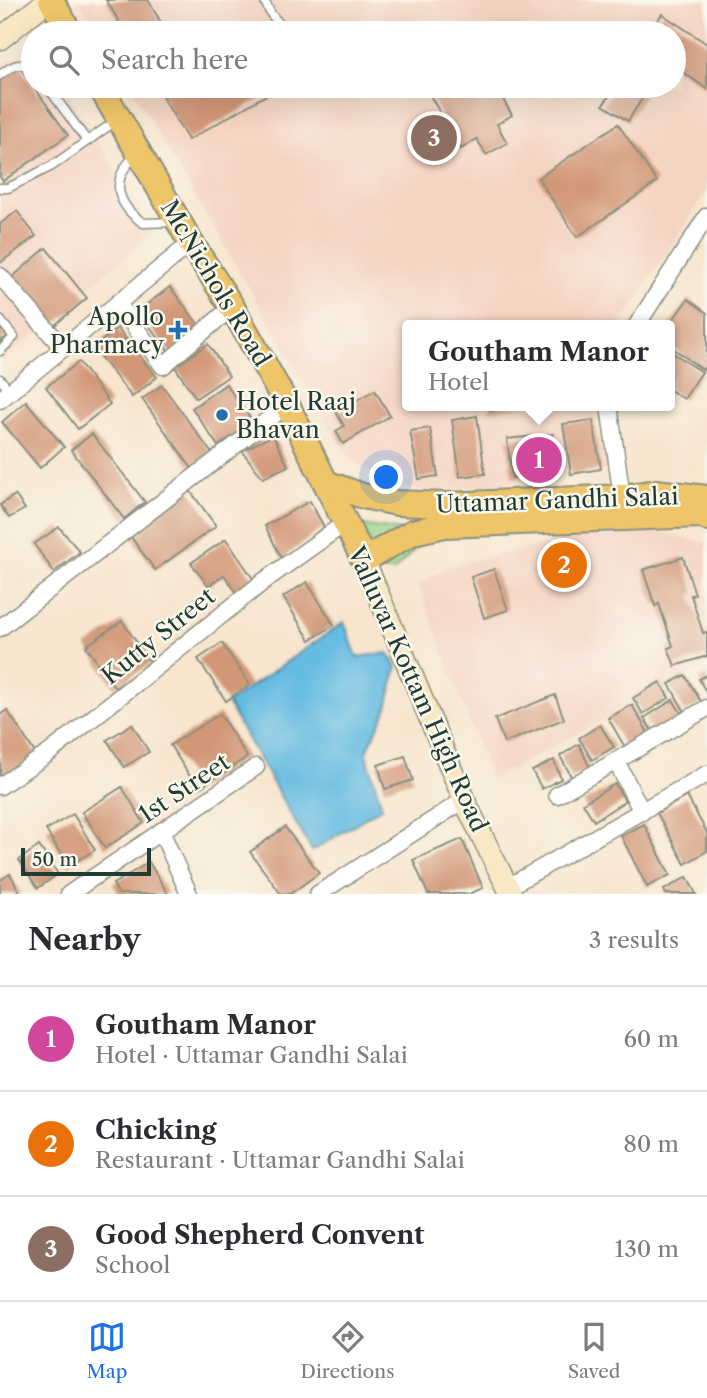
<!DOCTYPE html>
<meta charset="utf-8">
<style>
:root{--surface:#fff;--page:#f7f7f7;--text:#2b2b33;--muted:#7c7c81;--line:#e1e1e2;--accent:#1a73e8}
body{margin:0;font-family:"Libre Caslon Text",serif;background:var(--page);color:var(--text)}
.scale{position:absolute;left:21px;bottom:18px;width:130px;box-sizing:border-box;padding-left:7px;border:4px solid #1f3d34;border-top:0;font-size:19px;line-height:24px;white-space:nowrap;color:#1f3d34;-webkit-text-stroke:5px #fbf7ec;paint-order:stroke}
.you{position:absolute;left:387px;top:478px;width:24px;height:24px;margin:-18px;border:5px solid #fff;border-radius:50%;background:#1a73e8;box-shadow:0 0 0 10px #1a73e833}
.badge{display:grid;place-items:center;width:46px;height:46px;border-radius:50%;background:var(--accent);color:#fff;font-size:23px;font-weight:700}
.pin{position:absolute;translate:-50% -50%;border:4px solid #fff;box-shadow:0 2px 7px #0006}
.popup{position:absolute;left:402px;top:320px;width:273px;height:91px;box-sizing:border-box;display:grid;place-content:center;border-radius:7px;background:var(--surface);filter:drop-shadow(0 2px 5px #0005);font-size:23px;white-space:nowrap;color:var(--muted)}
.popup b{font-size:26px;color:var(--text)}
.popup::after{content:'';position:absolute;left:50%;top:100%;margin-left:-14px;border:14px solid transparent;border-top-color:var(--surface)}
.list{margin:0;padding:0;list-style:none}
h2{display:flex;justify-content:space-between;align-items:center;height:91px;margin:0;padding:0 28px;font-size:30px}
h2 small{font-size:23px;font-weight:400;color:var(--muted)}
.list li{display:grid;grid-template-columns:46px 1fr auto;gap:21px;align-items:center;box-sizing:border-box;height:105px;padding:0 28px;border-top:2px solid var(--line)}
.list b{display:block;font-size:26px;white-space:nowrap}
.list p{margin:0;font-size:23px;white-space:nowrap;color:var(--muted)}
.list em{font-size:23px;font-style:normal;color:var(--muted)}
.icon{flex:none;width:38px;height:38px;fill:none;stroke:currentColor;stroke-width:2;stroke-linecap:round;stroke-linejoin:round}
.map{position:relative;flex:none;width:707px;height:894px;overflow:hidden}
.search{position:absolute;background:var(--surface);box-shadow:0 7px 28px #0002;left:21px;right:21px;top:21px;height:77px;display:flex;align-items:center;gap:18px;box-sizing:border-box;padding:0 24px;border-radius:38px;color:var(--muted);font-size:26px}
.sheet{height:406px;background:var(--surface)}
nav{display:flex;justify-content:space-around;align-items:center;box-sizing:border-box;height:98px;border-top:2px solid var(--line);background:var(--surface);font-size:19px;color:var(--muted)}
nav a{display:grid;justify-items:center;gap:4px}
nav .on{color:var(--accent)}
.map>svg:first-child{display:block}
</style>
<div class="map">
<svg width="707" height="894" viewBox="0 0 707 894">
<rect width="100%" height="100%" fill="#fbf7ec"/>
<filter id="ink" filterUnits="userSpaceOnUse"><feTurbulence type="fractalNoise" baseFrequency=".0143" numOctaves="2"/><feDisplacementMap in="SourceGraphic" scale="14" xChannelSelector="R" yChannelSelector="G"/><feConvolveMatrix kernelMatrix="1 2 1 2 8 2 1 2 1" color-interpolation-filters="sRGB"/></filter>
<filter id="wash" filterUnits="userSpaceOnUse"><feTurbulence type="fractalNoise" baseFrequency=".00686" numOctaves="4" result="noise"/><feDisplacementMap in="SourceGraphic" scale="28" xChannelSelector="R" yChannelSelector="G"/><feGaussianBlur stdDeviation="1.57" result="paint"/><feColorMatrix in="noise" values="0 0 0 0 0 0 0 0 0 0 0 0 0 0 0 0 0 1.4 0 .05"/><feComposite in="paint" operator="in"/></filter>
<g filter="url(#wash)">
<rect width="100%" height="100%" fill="#f7e5ce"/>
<g fill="#f4d3c1">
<polygon points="79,0 707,0 707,190 621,325 408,325 408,406 593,406 607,471 432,492 387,486 348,456 130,86 674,86 674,33 99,33"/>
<polygon points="33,56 33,86 64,86 153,232 0,364 0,68 8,61"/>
<polygon points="625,525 707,543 707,665 491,780 418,584 450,566"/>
</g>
<polygon fill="#98d489" stroke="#5c885e" stroke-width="2" points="368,526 415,533 418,546 394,571 386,571 363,531 363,527"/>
<polygon fill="#65bbe2" stroke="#427c8b" stroke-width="2" points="344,622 357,657 388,653 397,666 387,708 366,753 382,807 312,851 227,703"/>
<g id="blocks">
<g fill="#d29777">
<polygon points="106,0 148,0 167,33 126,33"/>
<polygon points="662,14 707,44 707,89 674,66 674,33 649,33"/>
<polygon points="19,66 68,135 3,181 0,177 0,79"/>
<polygon points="156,86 198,86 204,96 221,86 282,86 188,140"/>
<polygon points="440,86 495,86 512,115 497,124 507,143 486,155 477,139 461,149 428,92"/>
<polygon points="616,86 650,86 628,121 603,105"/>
<polygon points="618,124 657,182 577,237 538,178"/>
<polygon points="17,211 36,236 0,263 0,224"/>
<polygon points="46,248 87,298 50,329 9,280"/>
<polygon points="170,287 202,329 170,353 138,311"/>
<polygon points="688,299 707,313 707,364 703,370 670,346 669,325"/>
<polygon points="0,327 8,336 0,342"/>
<polygon points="117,328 157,377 132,397 93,348"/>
<polygon points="208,344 229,376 196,398 175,367"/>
<polygon points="670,351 702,372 684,399 670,390"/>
<polygon points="79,362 110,404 78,429 46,387"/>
<polygon points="226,384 253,422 218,446 192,408"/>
<polygon points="162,385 213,455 193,470 142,399"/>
<polygon points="375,390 390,416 343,444 336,431 344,426 336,412"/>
<polygon points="26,401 64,447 40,468 2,422"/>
<polygon points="489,406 519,406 519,407 490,411"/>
<polygon points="477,416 485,474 460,477 452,420"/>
<polygon points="593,420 601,469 571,474 563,424"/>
<polygon points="430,428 438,476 419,479 410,431"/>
<polygon points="92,434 145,502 124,519 71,450"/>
<polygon points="553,434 558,472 512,478 507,439"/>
<polygon points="273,435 288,466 263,478 242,451"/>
<polygon points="189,489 216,526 155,570 128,533"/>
<polygon points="15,495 25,509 9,518 0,505"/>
<polygon points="310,501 324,527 282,559 265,526"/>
<polygon points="59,527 80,552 54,572 34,544"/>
<polygon points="226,539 254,580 237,593 224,575 208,586 191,563"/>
<polygon points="683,557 695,594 691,595 703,633 707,632 707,656 675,666 668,648 673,646 659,604 655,606 643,570"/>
<polygon points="494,569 508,610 484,618 471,577"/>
<polygon points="307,582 334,625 310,640 283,597"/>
<polygon points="122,621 151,663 115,688 86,646"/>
<polygon points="222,643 250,685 226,701 198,659"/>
<polygon points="685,675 702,703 685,712 669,684"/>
<polygon points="707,675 707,694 699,679"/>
<polygon points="660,682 669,698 643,714 633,698"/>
<polygon points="555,695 564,719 504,743 495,719"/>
<polygon points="673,700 683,716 654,734 644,718"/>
<polygon points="632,705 650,736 626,749 608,718"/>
<polygon points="7,710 37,756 0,779 0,715"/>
<polygon points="220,714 247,757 198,789 170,745"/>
<polygon points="132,724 149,752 124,767 107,740"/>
<polygon points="600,725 614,747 592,760 579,738"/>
<polygon points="579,744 590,768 572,778 560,756"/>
<polygon points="405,756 413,780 385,789 378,765"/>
<polygon points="554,760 561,779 542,789 532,771"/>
<polygon points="615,784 625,801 594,821 583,803"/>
<polygon points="122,787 144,823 105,848 82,812"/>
<polygon points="687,796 707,833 707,851 685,864 657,813"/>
<polygon points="73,814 95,850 68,866 46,830"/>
<polygon points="644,824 670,875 647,887 621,836"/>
<polygon points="285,827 319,873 290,894 281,894 250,852"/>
<polygon points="462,839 483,888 469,894 428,894 413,860"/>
<polygon points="39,846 58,874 38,888 19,860"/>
<polygon points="149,862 168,894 119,894 113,884"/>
<polygon points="10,874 21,894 0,894 0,880"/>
<polygon points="687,877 696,894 666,894 664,890"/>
</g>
</g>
</g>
<g filter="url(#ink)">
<use href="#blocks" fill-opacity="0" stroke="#8b9181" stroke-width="2"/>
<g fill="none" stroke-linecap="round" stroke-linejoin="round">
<g stroke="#8b9181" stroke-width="11">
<g id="service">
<polyline points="264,0 271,14 287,33"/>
<path d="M0 75C12 66 18 61 33 69"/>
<polyline points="47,86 87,141"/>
<path d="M136 155C110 179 115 203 143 223L176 222"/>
<polyline points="0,188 8,188 52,166 117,120"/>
<polyline points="0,320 14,337 0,351"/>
<polyline points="0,379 10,391"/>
</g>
</g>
<g stroke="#8b9181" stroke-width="19">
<g id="minor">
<polyline points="0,276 63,348"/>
<polyline points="118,303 163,366 232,307"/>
<polyline points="637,325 707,216"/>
<polyline points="0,400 191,243"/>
<polyline points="609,406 623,504"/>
<polyline points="0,628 287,405"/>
<polyline points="0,786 49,753 268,578 345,523"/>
<polyline points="557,795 616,761"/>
<polyline points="642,812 616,761 707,708"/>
<polyline points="161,831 189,894"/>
<polyline points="508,887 707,774"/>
<polyline points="69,894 256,767"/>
<polyline points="318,894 464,800"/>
</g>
</g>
<g stroke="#8b9181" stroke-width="24">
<g id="secondary">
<polyline points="0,39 48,0"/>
<polyline points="364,560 464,800 511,894"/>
</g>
</g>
<g stroke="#8b9181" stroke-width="28">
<g id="primary">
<polyline points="51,0 70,33"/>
<polyline points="100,86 191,243 232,307 287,405 364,560 413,532 445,525 700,515 707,518"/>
<polyline points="326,483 363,496 397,503 445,505 623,497 656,492 707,498"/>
</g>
</g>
<use href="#service" stroke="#fff" stroke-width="8"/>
<use href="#minor" stroke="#fff" stroke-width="16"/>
<use href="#secondary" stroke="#f8e8c3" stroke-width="21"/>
<use href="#primary" stroke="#eec569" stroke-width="24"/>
</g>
</g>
<g fill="#1f6fb2" stroke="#fbf7ec" stroke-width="2.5">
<path d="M174.5 319.5h7v7h7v7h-7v7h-7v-7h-7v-7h7z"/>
<circle cx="222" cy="415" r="7"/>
</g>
<g text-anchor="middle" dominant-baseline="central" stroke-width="5" stroke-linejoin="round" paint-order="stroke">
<g font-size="24" fill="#1f3d34" stroke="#fbf7ec">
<text transform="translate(216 283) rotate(59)">McNichols Road</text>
<text transform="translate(557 500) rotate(-2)">Uttamar Gandhi Salai</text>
<text transform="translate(158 636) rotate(-39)">Kutty Street</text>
<text transform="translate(418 689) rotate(66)">Valluvar Kottam High Road</text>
<text transform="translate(184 788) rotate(-34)">1st Street</text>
</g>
<g font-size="24" fill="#1f3d34" stroke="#fbf7ec" text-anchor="end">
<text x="164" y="316">Apollo<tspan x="164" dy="28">Pharmacy</tspan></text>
<text x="236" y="401" text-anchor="start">Hotel Raaj<tspan x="236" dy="28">Bhavan</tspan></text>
</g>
</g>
</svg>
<div class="scale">50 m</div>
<div class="you"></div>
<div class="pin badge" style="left:539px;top:460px;background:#d1479c">1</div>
<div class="popup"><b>Goutham Manor</b>Hotel</div>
<div class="pin badge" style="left:564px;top:565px;background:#e8710a">2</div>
<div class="pin badge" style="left:434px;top:138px;background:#8d6e63">3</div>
<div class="search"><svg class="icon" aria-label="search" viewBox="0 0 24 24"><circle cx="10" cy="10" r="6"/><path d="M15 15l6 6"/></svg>Search here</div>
</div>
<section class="sheet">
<h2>Nearby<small>3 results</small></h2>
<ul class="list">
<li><span class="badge" style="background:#d1479c">1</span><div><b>Goutham Manor</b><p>Hotel · Uttamar Gandhi Salai</p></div><em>60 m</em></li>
<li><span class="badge" style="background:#e8710a">2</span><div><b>Chicking</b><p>Restaurant · Uttamar Gandhi Salai</p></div><em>80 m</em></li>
<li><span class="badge" style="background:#8d6e63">3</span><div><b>Good Shepherd Convent</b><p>School</p></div><em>130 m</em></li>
</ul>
</section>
<nav>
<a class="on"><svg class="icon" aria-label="map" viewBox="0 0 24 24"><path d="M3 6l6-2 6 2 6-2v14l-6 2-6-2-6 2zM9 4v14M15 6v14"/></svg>Map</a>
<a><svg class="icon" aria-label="directions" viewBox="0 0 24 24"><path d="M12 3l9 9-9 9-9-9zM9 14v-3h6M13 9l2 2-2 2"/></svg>Directions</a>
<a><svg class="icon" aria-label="saved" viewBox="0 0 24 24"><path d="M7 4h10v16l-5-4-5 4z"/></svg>Saved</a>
</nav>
